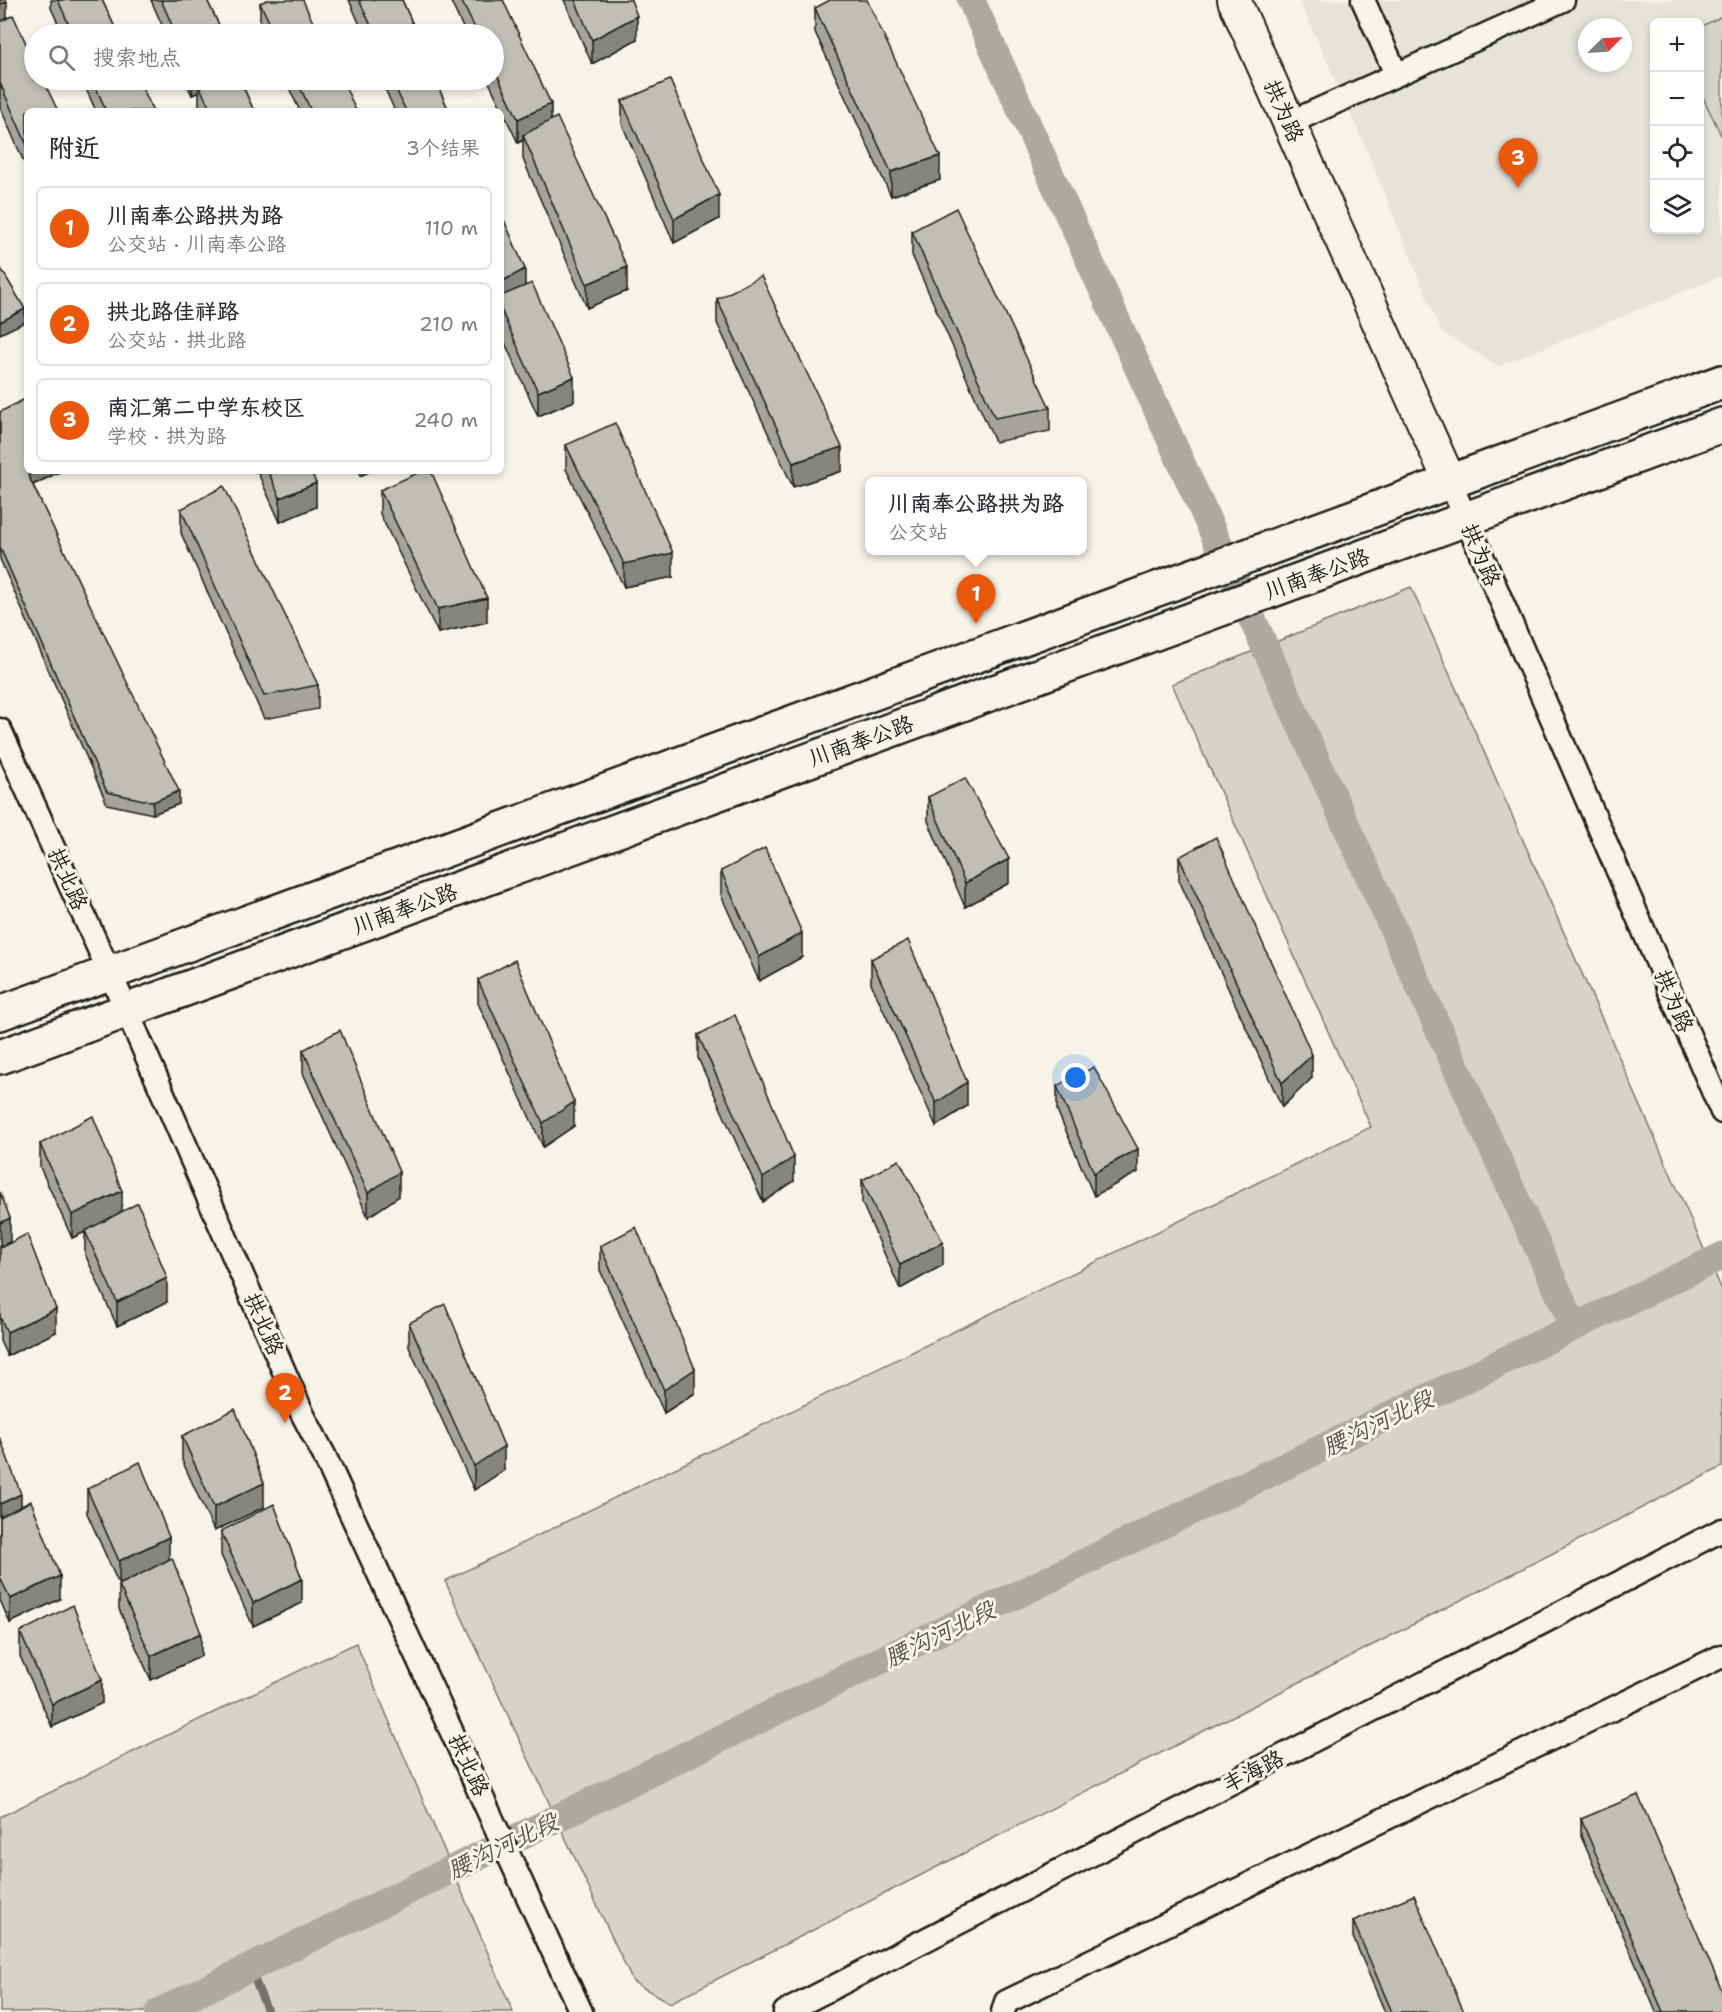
<!DOCTYPE html>
<html lang="zh">
<meta charset="utf-8">
<style>
:root{--surface:#fff;--page:#f2f2f3;--text:#2b2b33;--muted:#7c7c81;--line:#e1e1e2;--accent:#ea580c}
body{margin:0;font-family:"Shantell Sans","LXGW WenKai TC",sans-serif;background:var(--page);color:var(--text)}
.controls{position:absolute;right:18px;top:18px;display:grid;overflow:hidden;border-radius:9px;box-shadow:0 3px 9px #0003}
.controls button{width:54px;height:54px;display:grid;place-items:center;padding:0;border:0;border-bottom:2px solid var(--line);background:var(--surface);color:var(--text);font:30px sans-serif}
.compass{position:absolute;left:1578px;top:18px;width:54px;height:54px;border-radius:50%;background:var(--surface);box-shadow:0 3px 9px #0003;rotate:66deg}
.you{position:absolute;left:1076px;top:1078px;width:21px;height:21px;margin:-15px;border:4px solid #fff;border-radius:50%;background:#1a73e8;box-shadow:0 0 0 9px #1a73e833}
.badge{display:grid;place-items:center;width:39px;height:39px;border-radius:50%;background:var(--accent);color:#fff;font-size:20px;font-weight:700}
.pin{position:absolute;translate:-50% -50px;filter:drop-shadow(0 2px 3px #0008)}
.pin::after{content:'';position:absolute;top:32px;width:21px;height:18px;background:inherit;clip-path:polygon(0 0,100% 0,50% 100%)}
.popup{position:absolute;left:865px;top:477px;width:222px;height:78px;box-sizing:border-box;display:grid;place-content:center;border-radius:9px;background:var(--surface);filter:drop-shadow(0 2px 4px #0005);font-size:20px;white-space:nowrap;color:var(--muted)}
.popup b{font-size:22px;color:var(--text)}
.popup::after{content:'';position:absolute;left:50%;top:100%;margin-left:-12px;border:12px solid transparent;border-top-color:var(--surface)}
.list{margin:0;padding:0;list-style:none}
h2{display:flex;justify-content:space-between;align-items:center;height:78px;margin:0;padding:0 24px;font-size:26px}
h2 small{font-size:20px;font-weight:400;color:var(--muted)}
.list li{display:grid;grid-template-columns:39px 1fr auto;gap:18px;align-items:center;box-sizing:border-box;height:84px;margin:0 12px 12px;padding:0 12px;border:2px solid var(--line);border-radius:9px}
.list b{display:block;font-size:22px;white-space:nowrap}
.list p{margin:0;font-size:20px;white-space:nowrap;color:var(--muted)}
.list em{font-size:20px;font-style:normal;color:var(--muted)}
.icon{flex:none;width:33px;height:33px;fill:none;stroke:currentColor;stroke-width:2;stroke-linecap:round;stroke-linejoin:round}
.map{position:relative;flex:none;width:1722px;height:2012px;overflow:hidden}
.search{position:absolute;background:var(--surface);box-shadow:0 3px 9px #0003;left:24px;top:24px;width:480px;height:66px;display:flex;align-items:center;gap:15px;box-sizing:border-box;padding:0 21px;border-radius:33px;color:var(--muted);font-size:22px}
.panel{position:absolute;background:var(--surface);box-shadow:0 3px 9px #0003;left:24px;top:108px;width:480px;height:366px;border-radius:9px}
.map>svg:first-child{display:block}
</style>
<div class="map">
<svg width="1722" height="2012" viewBox="0 0 1722 2012">
<rect width="100%" height="100%" fill="#f7f3e8"/>
<filter id="ink" filterUnits="userSpaceOnUse"><feTurbulence type="fractalNoise" baseFrequency=".0167" numOctaves="2"/><feDisplacementMap in="SourceGraphic" scale="12" xChannelSelector="R" yChannelSelector="G"/><feConvolveMatrix kernelMatrix="1 2 1 2 8 2 1 2 1" color-interpolation-filters="sRGB"/></filter>
<g filter="url(#ink)">
<path fill="#e6e3d9" fill-rule="evenodd" d="M1299 0H1722V276L1499 366 1441 332 1365 146ZM1654 22H1700V230H1654ZM1587 27H1623V63H1587Z"/>
<g fill="#d7d3cb" stroke="#7a7874" stroke-width="1.5">
<polygon points="1722,16 1722,137 1700,91 1700,27"/>
<polygon points="1411,587 1722,1290 1722,1467 670,2003 633,1982 445,1581 1371,1127 1172,684"/>
<polygon points="356,1643 513,2012 0,2012 0,1817"/>
</g>
<g fill="none" stroke-linecap="round" stroke-linejoin="round">
<polyline stroke="#72716c" stroke-width="8" points="249,1966 268,2012"/>
<g stroke="#aca9a2" stroke-width="28">
<polyline points="971,0 1574,1327"/>
<polyline points="159,2012 902,1650 1722,1256"/>
</g>
<g stroke="#1c1c1c" stroke-width="27">
<g id="street">
<polyline points="1363,0 1396,74"/>
<polyline points="1289,123 1563,0"/>
<polyline points="1450,482 1722,1112"/>
<polyline points="0,730 127,1011 303,1415 324,1455 581,2012"/>
<polyline points="785,2012 1722,1530"/>
<polyline points="1003,2012 1006,2002 1722,1656"/>
</g>
</g>
<g stroke="#1c1c1c" stroke-width="36">
<polyline id="secondary" points="1234,0 1450,482"/>
</g>
<g stroke="#1c1c1c" stroke-width="38">
<g id="primary">
<polyline points="0,1013 1722,382"/>
<polyline points="0,1057 1722,425"/>
</g>
</g>
<use href="#street" stroke="#f7f3e8" stroke-width="22"/>
<use href="#secondary" stroke="#f7f3e8" stroke-width="32"/>
<use href="#primary" stroke="#f7f3e8" stroke-width="33"/>
</g>
<g fill="#a5a39c" stroke="#1c1c1c" stroke-width="1.5">
<polygon points="0,0 7,18 27,111 27,169 0,107"/>
<polygon points="51,0 102,0 118,34 63,34 51,8"/>
<polygon points="151,0 207,0 223,34 166,34"/>
<polygon points="349,0 402,0 417,34 364,34"/>
<polygon points="450,0 503,0 551,120 627,291 587,308 523,159 523,140 518,143 488,80 494,80 494,34 466,34"/>
<polygon points="564,0 631,0 637,39 592,64"/>
<polygon points="260,3 318,34 264,34 260,26"/>
<polygon points="815,8 940,180 891,196 815,32"/>
<polygon points="82,80 139,80 153,111 96,111"/>
<polygon points="185,80 240,80 254,111 200,111 199,109 199,92 192,95"/>
<polygon points="285,80 338,80 356,111 300,111"/>
<polygon points="381,80 435,80 449,111 395,111"/>
<polygon points="622,101 719,219 674,243 622,124"/>
<polygon points="501,213 525,286 574,401 538,416 501,334"/>
<polygon points="912,231 1050,408 1050,431 995,442 912,255"/>
<polygon points="717,299 842,471 793,487 717,323"/>
<polygon points="0,412 27,471 61,471 33,485 179,804 153,814 107,804 0,559"/>
<polygon points="566,445 673,577 624,587 566,469"/>
<polygon points="257,471 311,471 316,507 280,522"/>
<polygon points="380,490 487,622 438,633 380,514"/>
<polygon points="181,509 318,685 318,709 264,719 181,533"/>
<polygon points="928,797 1009,883 965,907 928,821"/>
<polygon points="1179,857 1312,1078 1282,1107 1179,880"/>
<polygon points="721,871 802,957 759,981 721,895"/>
<polygon points="871,959 967,1106 936,1126 871,983"/>
<polygon points="478,980 574,1126 543,1147 478,1003"/>
<polygon points="698,1035 794,1181 763,1202 698,1058"/>
<polygon points="303,1050 399,1196 368,1217 303,1073"/>
<polygon points="1057,1086 1138,1172 1094,1196 1057,1110"/>
<polygon points="40,1144 122,1212 167,1302 117,1326 85,1254 85,1232 72,1238 40,1167"/>
<polygon points="862,1180 943,1265 900,1289 862,1203"/>
<polygon points="600,1246 695,1393 664,1413 600,1270"/>
<polygon points="0,1248 56,1332 7,1356 0,1341"/>
<polygon points="409,1323 504,1470 474,1490 409,1347"/>
<polygon points="182,1436 264,1507 214,1531 182,1460"/>
<polygon points="0,1438 21,1506 60,1599 10,1623 0,1600"/>
<polygon points="87,1489 169,1559 201,1656 151,1680 119,1609 119,1585 87,1513"/>
<polygon points="221,1531 302,1603 253,1626 221,1555"/>
<polygon points="20,1632 102,1703 52,1727 20,1656"/>
<polygon points="1581,1819 1722,2012 1656,2012 1581,1836"/>
<polygon points="1353,1921 1464,2012 1385,2012 1353,1937"/>
</g>
<g fill="#86857f" stroke="#1c1c1c" stroke-width="1.5">
<polygon points="7,2 7,26 0,28 0,4"/>
<polygon points="637,16 637,39 592,64 592,40"/>
<polygon points="192,80 227,80 199,85 199,92 192,95"/>
<polygon points="551,104 551,128 523,135 523,140 518,143 518,119"/>
<polygon points="940,156 940,180 891,196 891,172"/>
<polygon points="719,195 719,219 674,243 674,219"/>
<polygon points="627,267 627,291 587,308 587,284"/>
<polygon points="525,269 525,293 501,306 501,282"/>
<polygon points="25,309 25,322 0,334 0,322"/>
<polygon points="574,377 574,401 538,416 538,392"/>
<polygon points="842,447 842,471 793,487 793,463"/>
<polygon points="36,471 61,471 28,487 28,475"/>
<polygon points="360,471 371,471 360,476"/>
<polygon points="316,483 316,507 280,522 280,498"/>
<polygon points="673,553 673,577 624,587 624,564"/>
<polygon points="487,598 487,622 438,633 438,609"/>
<polygon points="179,791 179,804 153,814 153,802"/>
<polygon points="1009,859 1009,883 965,907 965,883"/>
<polygon points="802,933 802,957 759,981 759,957"/>
<polygon points="1312,1055 1312,1078 1282,1107 1282,1083"/>
<polygon points="967,1082 967,1106 936,1126 936,1103"/>
<polygon points="574,1102 574,1126 543,1147 543,1123"/>
<polygon points="1138,1149 1138,1172 1094,1196 1094,1173"/>
<polygon points="794,1157 794,1181 763,1202 763,1178"/>
<polygon points="399,1172 399,1196 368,1217 368,1193"/>
<polygon points="122,1191 122,1215 72,1238 72,1215"/>
<polygon points="10,1218 10,1242 0,1246 0,1223"/>
<polygon points="943,1242 943,1265 900,1289 900,1265"/>
<polygon points="167,1278 167,1302 117,1326 117,1302"/>
<polygon points="56,1309 56,1332 7,1356 7,1332"/>
<polygon points="695,1369 695,1393 664,1413 664,1390"/>
<polygon points="504,1446 504,1470 474,1490 474,1466"/>
<polygon points="264,1483 264,1507 214,1531 214,1507"/>
<polygon points="21,1494 21,1518 0,1528 0,1504"/>
<polygon points="169,1537 169,1560 119,1585 119,1561"/>
<polygon points="60,1576 60,1599 10,1623 10,1599"/>
<polygon points="302,1579 302,1603 253,1626 253,1603"/>
<polygon points="201,1633 201,1656 151,1680 151,1656"/>
<polygon points="102,1680 102,1703 52,1727 52,1704"/>
</g>
<g fill="#c0beb5" stroke="#1c1c1c" stroke-width="1.5">
<polygon points="0,0 6,0 7,2 0,4"/>
<polygon points="58,0 102,0 118,34 73,34"/>
<polygon points="161,0 207,0 223,34 176,34"/>
<polygon points="267,0 303,0 318,34 275,34 260,3"/>
<polygon points="359,0 402,0 417,34 375,34"/>
<polygon points="461,0 503,0 551,104 518,119 494,68 494,34 478,34"/>
<polygon points="575,0 631,0 637,16 592,40"/>
<polygon points="830,0 867,0 940,156 891,172 815,8"/>
<polygon points="13,15 34,61 34,80 43,80 58,111 27,111 27,145 0,83 0,22"/>
<polygon points="93,80 139,80 153,111 106,111"/>
<polygon points="212,80 240,80 254,111 211,111 199,85"/>
<polygon points="297,80 338,80 339,83 343,81 356,111 311,111"/>
<polygon points="392,80 435,80 449,111 406,111"/>
<polygon points="670,80 719,195 674,219 622,101"/>
<polygon points="557,117 627,267 587,284 523,135"/>
<polygon points="956,208 1050,408 995,418 912,231"/>
<polygon points="501,213 525,269 501,282"/>
<polygon points="0,267 25,309 0,322"/>
<polygon points="761,276 842,447 793,463 717,299"/>
<polygon points="532,283 574,377 538,392 501,310 501,296"/>
<polygon points="27,398 27,471 36,471 28,475 179,791 153,802 107,792 0,547 0,412"/>
<polygon points="615,423 673,553 624,564 566,445"/>
<polygon points="268,471 311,471 316,483 280,498"/>
<polygon points="422,471 431,471 487,598 438,609 380,490"/>
<polygon points="224,486 318,685 264,696 181,509"/>
<polygon points="965,778 1009,859 965,883 928,797"/>
<polygon points="1216,837 1312,1055 1282,1083 1179,857"/>
<polygon points="765,848 802,933 759,957 721,871"/>
<polygon points="908,940 967,1082 936,1103 871,959"/>
<polygon points="515,960 574,1102 543,1123 478,980"/>
<polygon points="735,1015 794,1157 763,1178 698,1035"/>
<polygon points="340,1030 399,1172 368,1193 303,1050"/>
<polygon points="1094,1067 1138,1149 1094,1173 1057,1086"/>
<polygon points="93,1116 122,1191 72,1215 40,1144"/>
<polygon points="899,1160 943,1242 900,1265 862,1180"/>
<polygon points="0,1192 10,1218 0,1223"/>
<polygon points="138,1203 167,1278 117,1302 85,1231"/>
<polygon points="636,1227 695,1369 664,1390 600,1246"/>
<polygon points="27,1234 56,1309 7,1332 0,1317 0,1248"/>
<polygon points="445,1304 504,1446 474,1466 409,1323"/>
<polygon points="235,1409 264,1483 214,1507 182,1436"/>
<polygon points="0,1438 21,1494 0,1504"/>
<polygon points="140,1462 169,1537 119,1561 87,1489"/>
<polygon points="31,1501 60,1576 10,1599 0,1577 0,1517"/>
<polygon points="274,1504 302,1579 253,1603 221,1531"/>
<polygon points="172,1558 201,1633 151,1656 119,1585"/>
<polygon points="73,1605 102,1680 52,1704 20,1632"/>
<polygon points="1638,1795 1722,1991 1722,2012 1663,2012 1581,1819"/>
<polygon points="1414,1895 1464,2012 1392,2012 1353,1921"/>
</g>
</g>
<g text-anchor="middle" dominant-baseline="central" stroke-width="6" stroke-linejoin="round" paint-order="stroke">
<g font-size="22" fill="#1c1c1c" stroke="#f7f3e8">
<text transform="translate(1284 111) rotate(66)">拱为路</text>
<text transform="translate(1481 555) rotate(67)">拱为路</text>
<text transform="translate(1317 574) rotate(-20)">川南奉公路</text>
<text transform="translate(861 741) rotate(-20)">川南奉公路</text>
<text transform="translate(68 879) rotate(66)">拱北路</text>
<text transform="translate(405 909) rotate(-20)">川南奉公路</text>
<text transform="translate(1674 1001) rotate(67)">拱为路</text>
<text transform="translate(264 1324) rotate(66)">拱北路</text>
<text transform="translate(469 1765) rotate(65)">拱北路</text>
<text transform="translate(1253 1771) rotate(-27)">丰海路</text>
</g>
<g font-size="24" font-style="italic" fill="#565452" stroke="#f7f3e8">
<text transform="translate(1378 1423) rotate(-26)">腰沟河北段</text>
<text transform="translate(940 1634) rotate(-26)">腰沟河北段</text>
<text transform="translate(503 1846) rotate(-26)">腰沟河北段</text>
</g>
</g>
</svg>
<div class="controls">
<button>+</button>
<button>−</button>
<button><svg class="icon" aria-label="locate" viewBox="0 0 24 24"><circle cx="12" cy="12" r="6"/><path d="M12 2v4M12 18v4M2 12h4M18 12h4"/></svg></button>
<button><svg class="icon" aria-label="layers" viewBox="0 0 24 24"><path d="M12 4l9 5-9 5-9-5zM3 14l9 5 9-5"/></svg></button>
</div>
<svg class="compass" viewBox="-18 -18 36 36"><path d="M0-13l5 13h-10z" fill="#e53935"/><path d="M0 13l5-13h-10z" fill="#7c7c81"/></svg>
<div class="you"></div>
<div class="pin badge" style="left:976px;top:624px">1</div>
<div class="popup"><b>川南奉公路拱为路</b>公交站</div>
<div class="pin badge" style="left:285px;top:1423px">2</div>
<div class="pin badge" style="left:1518px;top:188px">3</div>
<div class="search"><svg class="icon" aria-label="search" viewBox="0 0 24 24"><circle cx="10" cy="10" r="6"/><path d="M15 15l6 6"/></svg>搜索地点</div>
<section class="panel">
<h2>附近<small>3个结果</small></h2>
<ul class="list">
<li><span class="badge">1</span><div><b>川南奉公路拱为路</b><p>公交站 · 川南奉公路</p></div><em>110 m</em></li>
<li><span class="badge">2</span><div><b>拱北路佳祥路</b><p>公交站 · 拱北路</p></div><em>210 m</em></li>
<li><span class="badge">3</span><div><b>南汇第二中学东校区</b><p>学校 · 拱为路</p></div><em>240 m</em></li>
</ul>
</section>
</div>
